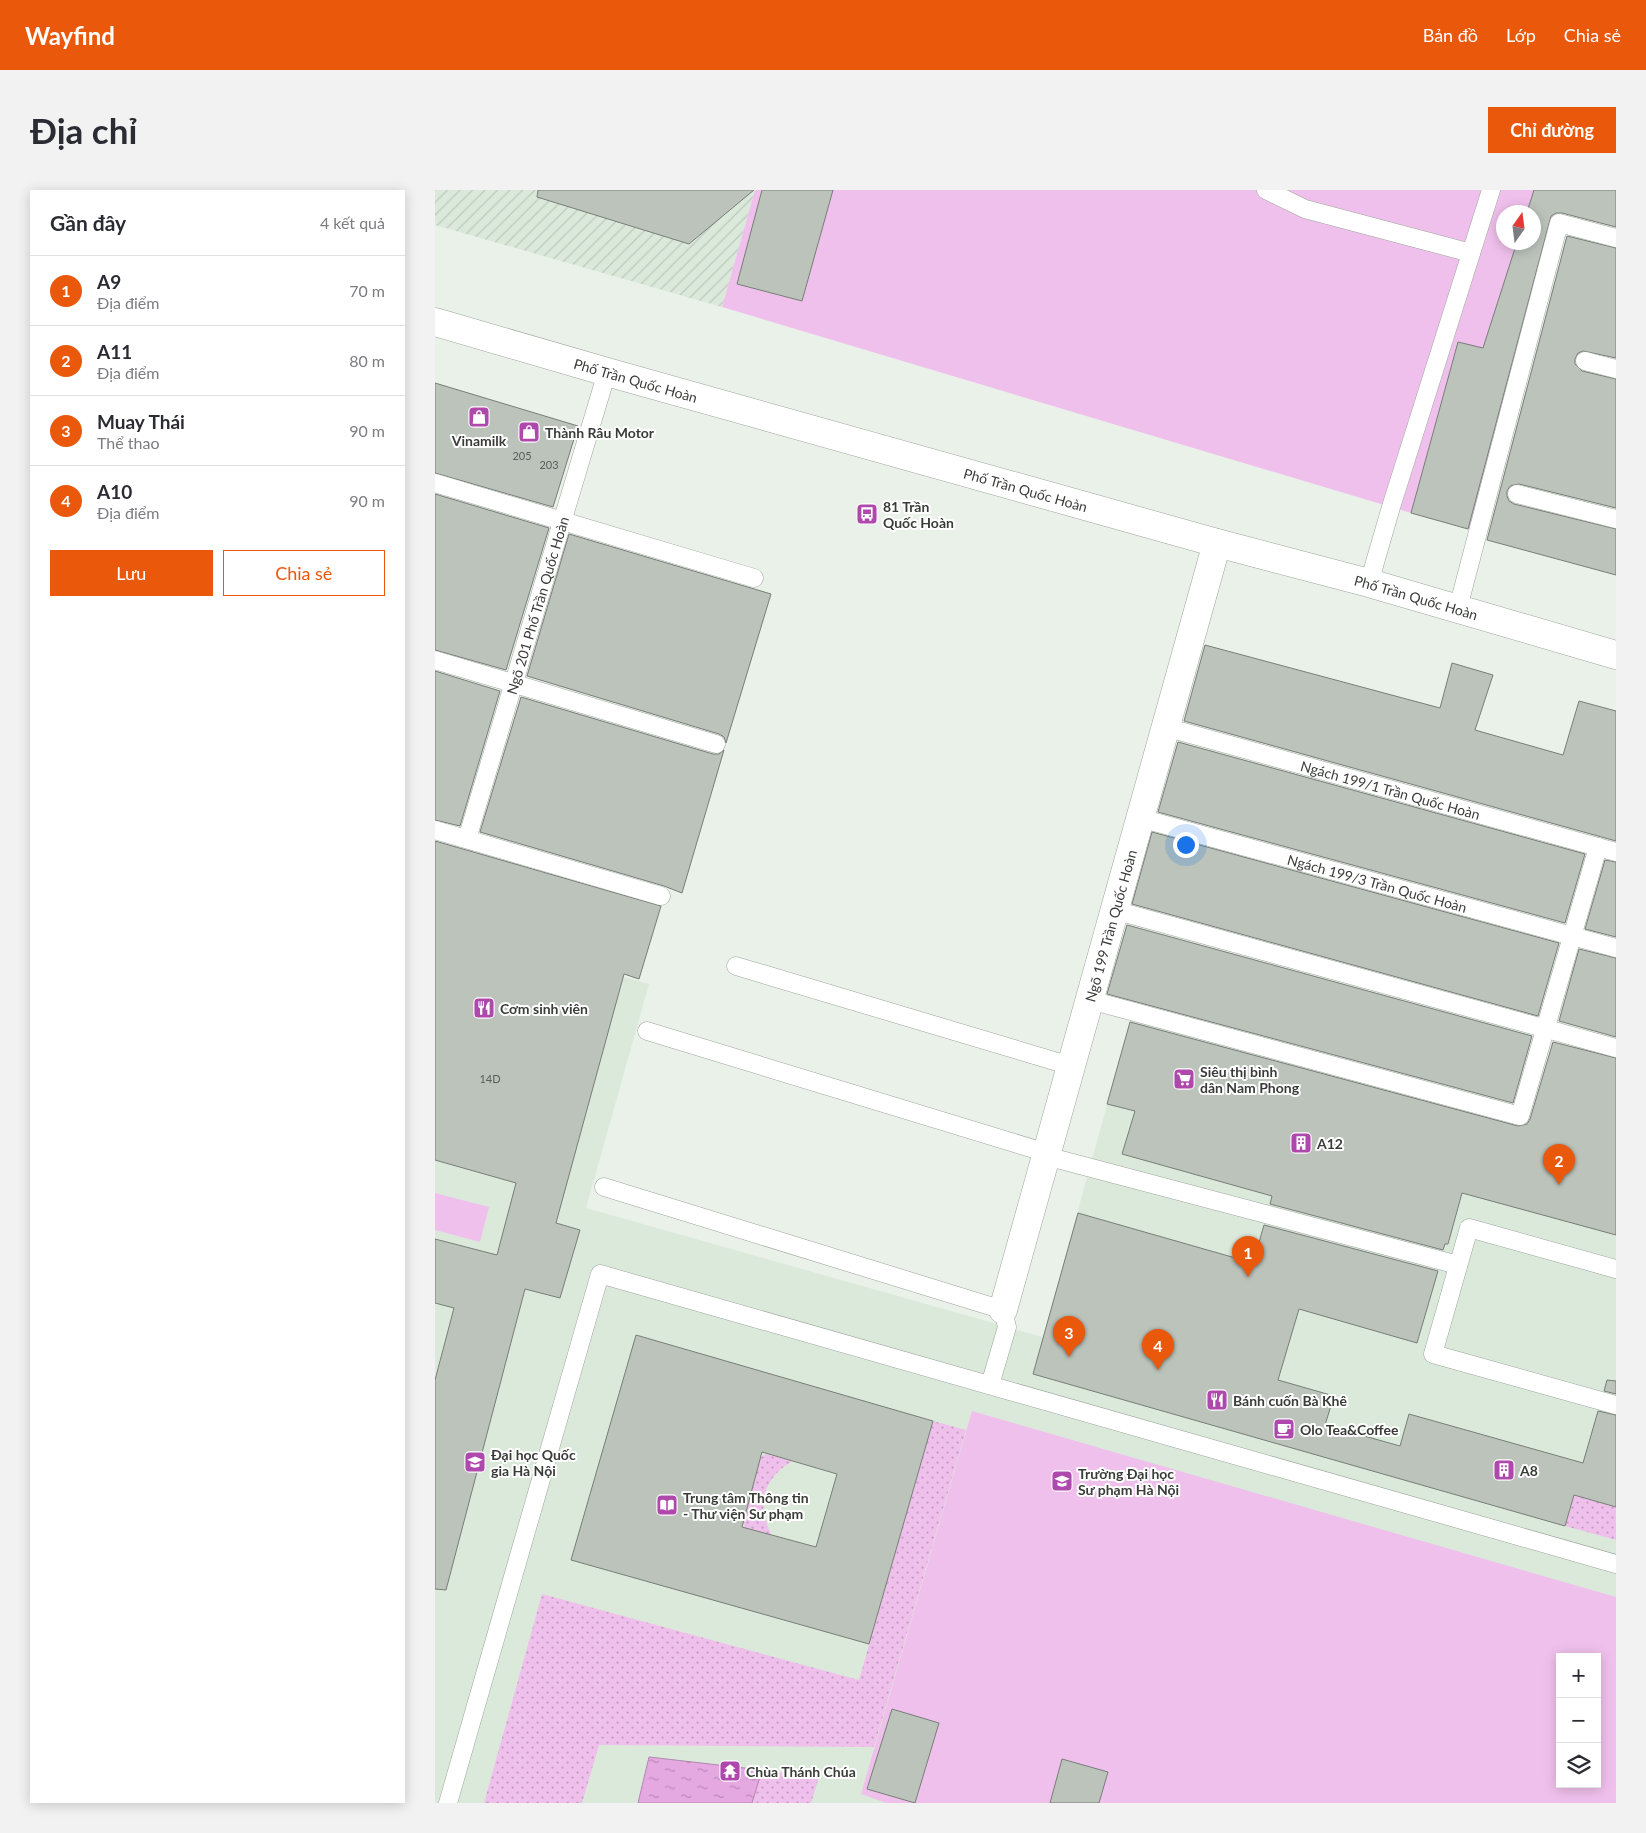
<!DOCTYPE html>
<html lang="vi">
<meta charset="utf-8">
<style>
:root{--surface:#fff;--page:#f2f2f3;--text:#2b2b33;--muted:#7c7c81;--line:#e1e1e2;--accent:#ea580c}
body{margin:0;font-family:Lato,sans-serif;background:var(--page);color:var(--text)}
.controls{position:absolute;right:15px;bottom:15px;display:grid;overflow:hidden;border-radius:0px;box-shadow:0 2px 12px #0003}
.controls button{width:45px;height:45px;display:grid;place-items:center;padding:0;border:0;border-bottom:1px solid var(--line);background:var(--surface);color:var(--text);font:25px sans-serif}
.compass{position:absolute;left:1061px;top:15px;width:45px;height:45px;border-radius:50%;background:var(--surface);box-shadow:0 2px 12px #0003;rotate:14deg}
.you{position:absolute;left:750px;top:654px;width:18px;height:18px;margin:-12px;border:4px solid #fff;border-radius:50%;background:#1a73e8;box-shadow:0 0 0 8px #1a73e833}
.badge{display:grid;place-items:center;width:32px;height:32px;border-radius:50%;background:var(--accent);color:#fff;font-size:16px;font-weight:700}
.pin{position:absolute;translate:-50% -41px;filter:drop-shadow(0 1px 2px #0008)}
.pin::after{content:'';position:absolute;top:26px;width:18px;height:15px;background:inherit;clip-path:polygon(0 0,100% 0,50% 100%)}
.list{margin:0;padding:0;list-style:none}
h2{display:flex;justify-content:space-between;align-items:center;height:65px;margin:0;padding:0 20px;font-size:21px}
h2 small{font-size:16px;font-weight:400;color:var(--muted)}
.list li{display:grid;grid-template-columns:32px 1fr auto;gap:15px;align-items:center;box-sizing:border-box;height:70px;padding:0 20px;border-top:1px solid var(--line)}
.list b{display:block;font-size:19px;white-space:nowrap}
.list p{margin:0;font-size:16px;white-space:nowrap;color:var(--muted)}
.list em{font-size:16px;font-style:normal;color:var(--muted)}
.actions{display:flex;gap:10px;padding:15px 20px}
.actions a{flex:1;padding:11px 0;border:1px solid var(--accent);border-radius:0px;text-align:center;font-size:18px;color:var(--accent)}
.actions .main{background:var(--accent);color:#fff}
.icon{flex:none;width:28px;height:28px;fill:none;stroke:currentColor;stroke-width:2;stroke-linecap:round;stroke-linejoin:round}
.map{position:relative;flex:none;width:1181px;height:1613px;overflow:hidden;border-radius:0px}
header{display:flex;align-items:center;gap:30px;box-sizing:border-box;height:70px;padding:0 25px;background:var(--accent);color:#fff}
header strong{font-size:24px}
nav{display:flex;gap:28px;margin-inline-start:auto;font-size:18px}
.intro{display:flex;align-items:center;justify-content:space-between;box-sizing:border-box;height:120px;padding:0 30px}
h1{margin:0;font-size:35px}
.button{padding:12px 22px;border-radius:0px;background:var(--accent);color:#fff;font-size:18px;font-weight:700}
main{display:flex;gap:30px;padding:0 30px}
aside{flex:1;background:var(--surface);border-radius:0px;box-shadow:0 2px 12px #0003}
.map>svg:first-child{display:block}
</style>
<header>
<strong>Wayfind</strong>
<nav><a>Bản đồ</a><a>Lớp</a><a>Chia sẻ</a></nav>
</header>
<div class="intro"><h1>Địa chỉ</h1><a class="button">Chỉ đường</a></div>
<main>
<aside>
<h2>Gần đây<small>4 kết quả</small></h2>
<ul class="list">
<li><span class="badge">1</span><div><b>A9</b><p>Địa điểm</p></div><em>70 m</em></li>
<li><span class="badge">2</span><div><b>A11</b><p>Địa điểm</p></div><em>80 m</em></li>
<li><span class="badge">3</span><div><b>Muay Thái</b><p>Thể thao</p></div><em>90 m</em></li>
<li><span class="badge">4</span><div><b>A10</b><p>Địa điểm</p></div><em>90 m</em></li>
</ul>
<div class="actions"><a class="main">Lưu</a><a>Chia sẻ</a></div>
</aside>
<div class="map">
<svg width="1181" height="1613" viewBox="0 0 1181 1613">
<defs>
<pattern id="industrial-furrows" width="10" height="10" patternUnits="userSpaceOnUse" patternTransform="scale(1.25)"><rect width="10" height="10" fill="#dbe9db"/><path d="M-1 1l2-2M0 10L10 0M9 11l2-2" fill="none" stroke="#bdc9bd"/></pattern>
<pattern id="grass-dots" width="8" height="8" patternUnits="userSpaceOnUse" patternTransform="scale(1.25)"><rect width="8" height="8" fill="#f0c0ec"/><path d="M2 2h.1M6 6h.1" fill="none" stroke="#c39dc0" stroke-width="1.8" stroke-linecap="round"/></pattern>
<pattern id="water-ripples" width="26" height="14" patternUnits="userSpaceOnUse" patternTransform="scale(1.25)"><rect width="26" height="14" fill="#e5a8e1"/><path d="M2 4q2-2 4 0t4 0M15 11q2-2 4 0t4 0" fill="none" stroke="#bb8ab7"/></pattern>
</defs>
<rect width="100%" height="100%" fill="#e9f1e9"/>
<path fill="#dbe9db" fill-rule="evenodd" d="M0 733 214 794 151 1018 608 1147 696 828 1116 945 1142 850 1181 861V1613H0ZM1125 1467H1162V1594H1125Z"/>
<polygon fill="url(#industrial-furrows)" points="0,0 320,0 287,117 0,35"/>
<g fill="url(#grass-dots)">
<polygon points="498,1231 531,1240 439,1557 164,1555 147,1613 49,1613 107,1404 424,1490"/>
<path d="M331 1264 357 1271C327 1290 321 1314 337 1346L311 1339 308 1333 326 1267Z"/>
<polygon points="1139,1305 1181,1317 1181,1350 1130,1336"/>
<polygon points="327,1580 384,1587 376,1613 317,1613"/>
</g>
<g fill="#f0c0ec" fill-rule="evenodd">
<path d="M320 0H1125L1035 339 976 323 287 117ZM1068 22H1098V52H1068Z"/>
<polygon points="0,1003 54,1017 45,1052 0,1040"/>
<path d="M537 1221 1181 1407V1613H451L426 1604ZM1125 1467H1162V1594H1125Z"/>
</g>
<polygon fill="url(#water-ripples)" stroke="#b188af" points="214,1567 327,1580 317,1613 203,1613"/>
<g fill="#bbc3bb" stroke="#777e77" fill-rule="evenodd">
<polygon points="103,0 319,0 254,54 102,7"/>
<polygon points="327,0 398,0 367,111 302,94"/>
<polygon points="1099,0 1181,0 1181,37 1127,23 1121,23 1116,26 1033,339 976,323 1023,152 1048,158 1082,52 1098,52 1098,22 1092,22"/>
<polygon points="1132,46 1181,58 1181,168 1148,161 1143,163 1140,169 1140,174 1147,181 1181,189 1181,318 1084,294 1075,296 1072,301 1072,306 1074,311 1079,314 1181,339 1181,385 1052,350"/>
<polygon points="0,193 143,236 118,317 0,283"/>
<polygon points="0,304 114,338 71,480 0,460"/>
<polygon points="134,344 336,404 291,553 289,547 284,544 92,486"/>
<polygon points="770,455 1005,518 1017,473 1058,485 1040,540 1128,565 1144,511 1181,521 1181,651 749,531"/>
<polygon points="0,481 65,501 25,636 0,630"/>
<polygon points="86,507 278,564 284,564 289,560 247,703 229,696 45,642"/>
<polygon points="743,552 1150,664 1130,733 723,622"/>
<polygon points="717,642 1124,753 1103,826 697,714"/>
<polygon points="0,651 226,716 204,789 189,784 121,1033 145,1040 125,1108 90,1099 11,1400 0,1399 0,1190 19,1118 0,1113 0,1049 62,1065 81,993 0,970"/>
<polygon points="1170,670 1181,672 1181,747 1150,739"/>
<polygon points="692,735 1097,846 1078,913 672,804"/>
<polygon points="1144,759 1181,768 1181,847 1124,831"/>
<polygon points="695,832 1083,936 1092,934 1095,929 1118,852 1181,868 1181,1045 1027,1003 1013,1054 1010,1054 1008,1060 835,1014 837,1006 687,964 700,921 672,914"/>
<polygon points="643,1023 818,1073 829,1035 1003,1081 982,1153 864,1119 843,1190 899,1206 890,1235 965,1256 974,1224 1148,1273 1163,1221 1181,1225 1181,1317 1139,1305 1130,1336 598,1184"/>
<path d="M201 1145 498 1231 434 1454 136 1370ZM327 1262 402 1284 381 1357 307 1337Z"/>
<polygon points="1172,1190 1181,1191 1181,1204 1169,1201"/>
<polygon points="457,1519 504,1533 480,1613 432,1599"/>
<polygon points="627,1569 673,1582 664,1613 615,1613"/>
</g>
<g fill="none" stroke-linecap="round" stroke-linejoin="round">
<g stroke="#9da59d" stroke-width="19">
<g id="service">
<polyline points="831,0 870,19 1036,63"/>
<polyline points="1150,171 1181,179"/>
<polyline points="0,293 319,388"/>
<polyline points="1082,304 1181,329"/>
<polyline points="934,393 956,317 1056,0"/>
<polyline points="1023,418 1124,33 1181,48"/>
<polyline points="0,470 281,554"/>
<path id="s1" d="M730 537 1181 662"/>
<path id="s2" d="M705 628 1181 758"/>
<polyline points="0,640 226,706"/>
<path id="s3" d="M32 649 172 182"/>
<polyline points="679,720 1181,858"/>
<polyline points="301,776 636,876"/>
<polyline points="655,810 1085,926 1163,657"/>
<polyline points="212,841 612,963"/>
<polyline points="611,966 1023,1075"/>
<polyline points="169,997 568,1120 572,1137 555,1195"/>
<polyline points="1181,1079 1034,1038 998,1164 1181,1215"/>
<polyline points="13,1613 165,1084 1181,1374"/>
</g>
</g>
<g stroke="#9da59d" stroke-width="29">
<g id="minor">
<path id="s4" d="M568 1120 782 353"/>
</g>
</g>
<g stroke="#9da59d" stroke-width="29">
<g id="tertiary">
<path id="s5" d="M0 132 172 182 782 353 934 393 1181 465"/>
</g>
</g>
<use href="#service" stroke="#fff" stroke-width="18"/>
<use href="#minor" stroke="#fff" stroke-width="28"/>
<use href="#tertiary" stroke="#fff" stroke-width="28"/>
</g>
<defs>
<g id="shop-square" transform="scale(1.125)"><rect x="-9" y="-9" width="18" height="18" rx="4" fill="#af48ac" stroke="#fff"/><path d="M-5-2.5h2.3a2.7 3.5 0 0 1 5.4 0H5L5.5 6h-11ZM-1.5-2.5h3a1.5 2.3 0 0 0-3 0Z" fill="#fff"/></g>
<g id="bus-square" transform="scale(1.125)"><rect x="-9" y="-9" width="18" height="18" rx="4" fill="#af48ac" stroke="#fff"/><path d="M-5-6H5V4H4V6H2V4H-2V6H-4V4H-5ZM-3.5-4V0h7V-4ZM-3.5 1.2v1.5H-2V1.2ZM2 1.2v1.5H3.5V1.2Z" fill="#fff"/></g>
<g id="restaurant-square" transform="scale(1.125)"><rect x="-9" y="-9" width="18" height="18" rx="4" fill="#af48ac" stroke="#fff"/><path d="M-5-6h1v4h1v-4h1v4h1v-4h1v5L-1.5 .5V6h-2V.5L-5-1ZM5-6V6H3V1.5H1.5Q1.5-4 5-6Z" fill="#fff"/></g>
<g id="supermarket-square" transform="scale(1.125)"><rect x="-9" y="-9" width="18" height="18" rx="4" fill="#af48ac" stroke="#fff"/><path d="M-6-5.5h2.5l.6 2H6L4.5 2H-2.5L-4.4-4H-6ZM-1.5 3.2a1.3 1.3 0 1 0 .1 0ZM3 3.2a1.3 1.3 0 1 0 .1 0Z" fill="#fff"/></g>
<g id="building-square" transform="scale(1.125)"><rect x="-9" y="-9" width="18" height="18" rx="4" fill="#af48ac" stroke="#fff"/><path d="M-4-6H4V6H1V3H-1V6H-4ZM-2.5-4.3h1.7v1.8h-1.7ZM.8-4.3h1.7v1.8H.8ZM-2.5-1h1.7V.8h-1.7ZM.8-1h1.7V.8H.8Z" fill="#fff"/></g>
<g id="cafe-square" transform="scale(1.125)"><rect x="-9" y="-9" width="18" height="18" rx="4" fill="#af48ac" stroke="#fff"/><path d="M-5.5-4.5H6V0H3Q3 3.5 0 3.5H-2.5Q-5.5 3.5-5.5 0ZM3-3.2v2h1.7v-2ZM-6 4.5H4V6H-6Z" fill="#fff"/></g>
<g id="university-square" transform="scale(1.125)"><rect x="-9" y="-9" width="18" height="18" rx="4" fill="#af48ac" stroke="#fff"/><path d="M0-5L7-2L0 1L-7-2ZM-4 1L0 2.5L4 1V4Q0 6-4 4Z" fill="#fff"/></g>
<g id="library-square" transform="scale(1.125)"><rect x="-9" y="-9" width="18" height="18" rx="4" fill="#af48ac" stroke="#fff"/><path d="M-6-4Q-3-5.5-.7-3.5V5Q-3 3-6 4ZM6-4Q3-5.5 .7-3.5V5Q3 3 6 4Z" fill="#fff"/></g>
<g id="temple-square" transform="scale(1.125)"><rect x="-9" y="-9" width="18" height="18" rx="4" fill="#af48ac" stroke="#fff"/><path d="M0-6L5-2H3V0L6.5 2.5H4V6H1.5V3h-3V6H-4V2.5H-6.5L-3 0V-2H-5Z" fill="#fff"/></g>
</defs>
<g fill-rule="evenodd">
<use href="#shop-square" x="44" y="227"/>
<use href="#shop-square" x="94" y="242"/>
<use href="#bus-square" x="432" y="324"/>
<use href="#restaurant-square" x="49" y="818"/>
<use href="#supermarket-square" x="749" y="889"/>
<use href="#building-square" x="866" y="953"/>
<use href="#restaurant-square" x="782" y="1210"/>
<use href="#cafe-square" x="849" y="1239"/>
<use href="#university-square" x="40" y="1272"/>
<use href="#building-square" x="1069" y="1280"/>
<use href="#university-square" x="627" y="1291"/>
<use href="#library-square" x="232" y="1315"/>
<use href="#temple-square" x="295" y="1581"/>
</g>
<g text-anchor="middle" dominant-baseline="central" stroke-width="4" stroke-linejoin="round" paint-order="stroke">
<g font-size="11" fill="#5a5e5a">
<text x="87" y="265">205</text>
<text x="114" y="274">203</text>
<text x="55" y="888">14D</text>
</g>
<g font-size="14" fill="#393c39" stroke="#fff">
<text stroke="none"><textPath href="#s5" startOffset="209">Phố Trần Quốc Hoàn</textPath></text>
<text stroke="none"><textPath href="#s5" startOffset="614">Phố Trần Quốc Hoàn</textPath></text>
<text stroke="none"><textPath href="#s5" startOffset="1019">Phố Trần Quốc Hoàn</textPath></text>
<text stroke="none"><textPath href="#s3" startOffset="244">Ngõ 201 Phố Trần Quốc Hoàn</textPath></text>
<text stroke="none"><textPath href="#s1" startOffset="234">Ngách 199/1 Trần Quốc Hoàn</textPath></text>
<text stroke="none"><textPath href="#s2" startOffset="246">Ngách 199/3 Trần Quốc Hoàn</textPath></text>
<text stroke="none"><textPath href="#s4" startOffset="399">Ngõ 199 Trần Quốc Hoàn</textPath></text>
</g>
<g font-size="14" font-weight="bold" fill="#393c39" stroke="#fff" text-anchor="start">
<text x="110" y="242">Thành Râu Motor</text>
<text x="44" y="250" text-anchor="middle">Vinamilk</text>
<text x="448" y="316">81 Trần<tspan x="448" dy="16">Quốc Hoàn</tspan></text>
<text x="65" y="818">Cơm sinh viên</text>
<text x="765" y="881">Siêu thị bình<tspan x="765" dy="16">dân Nam Phong</tspan></text>
<text x="882" y="953">A12</text>
<text x="798" y="1210">Bánh cuốn Bà Khê</text>
<text x="865" y="1239">Olo Tea&amp;Coffee</text>
<text x="56" y="1264">Đại học Quốc<tspan x="56" dy="16">gia Hà Nội</tspan></text>
<text x="1085" y="1280">A8</text>
<text x="643" y="1283">Trường Đại học<tspan x="643" dy="16">Sư phạm Hà Nội</tspan></text>
<text x="248" y="1307">Trung tâm Thông tin<tspan x="248" dy="16">- Thư viện Sư phạm</tspan></text>
<text x="311" y="1581">Chùa Thánh Chúa</text>
</g>
</g>
</svg>
<div class="controls">
<button>+</button>
<button>−</button>
<button><svg class="icon" aria-label="layers" viewBox="0 0 24 24"><path d="M12 4l9 5-9 5-9-5zM3 14l9 5 9-5"/></svg></button>
</div>
<svg class="compass" viewBox="-18 -18 36 36"><path d="M0-13l5 13h-10z" fill="#e53935"/><path d="M0 13l5-13h-10z" fill="#7c7c81"/></svg>
<div class="you"></div>
<div class="pin badge" style="left:813px;top:1087px">1</div>
<div class="pin badge" style="left:1124px;top:995px">2</div>
<div class="pin badge" style="left:634px;top:1167px">3</div>
<div class="pin badge" style="left:723px;top:1180px">4</div>
</div>
</main>
